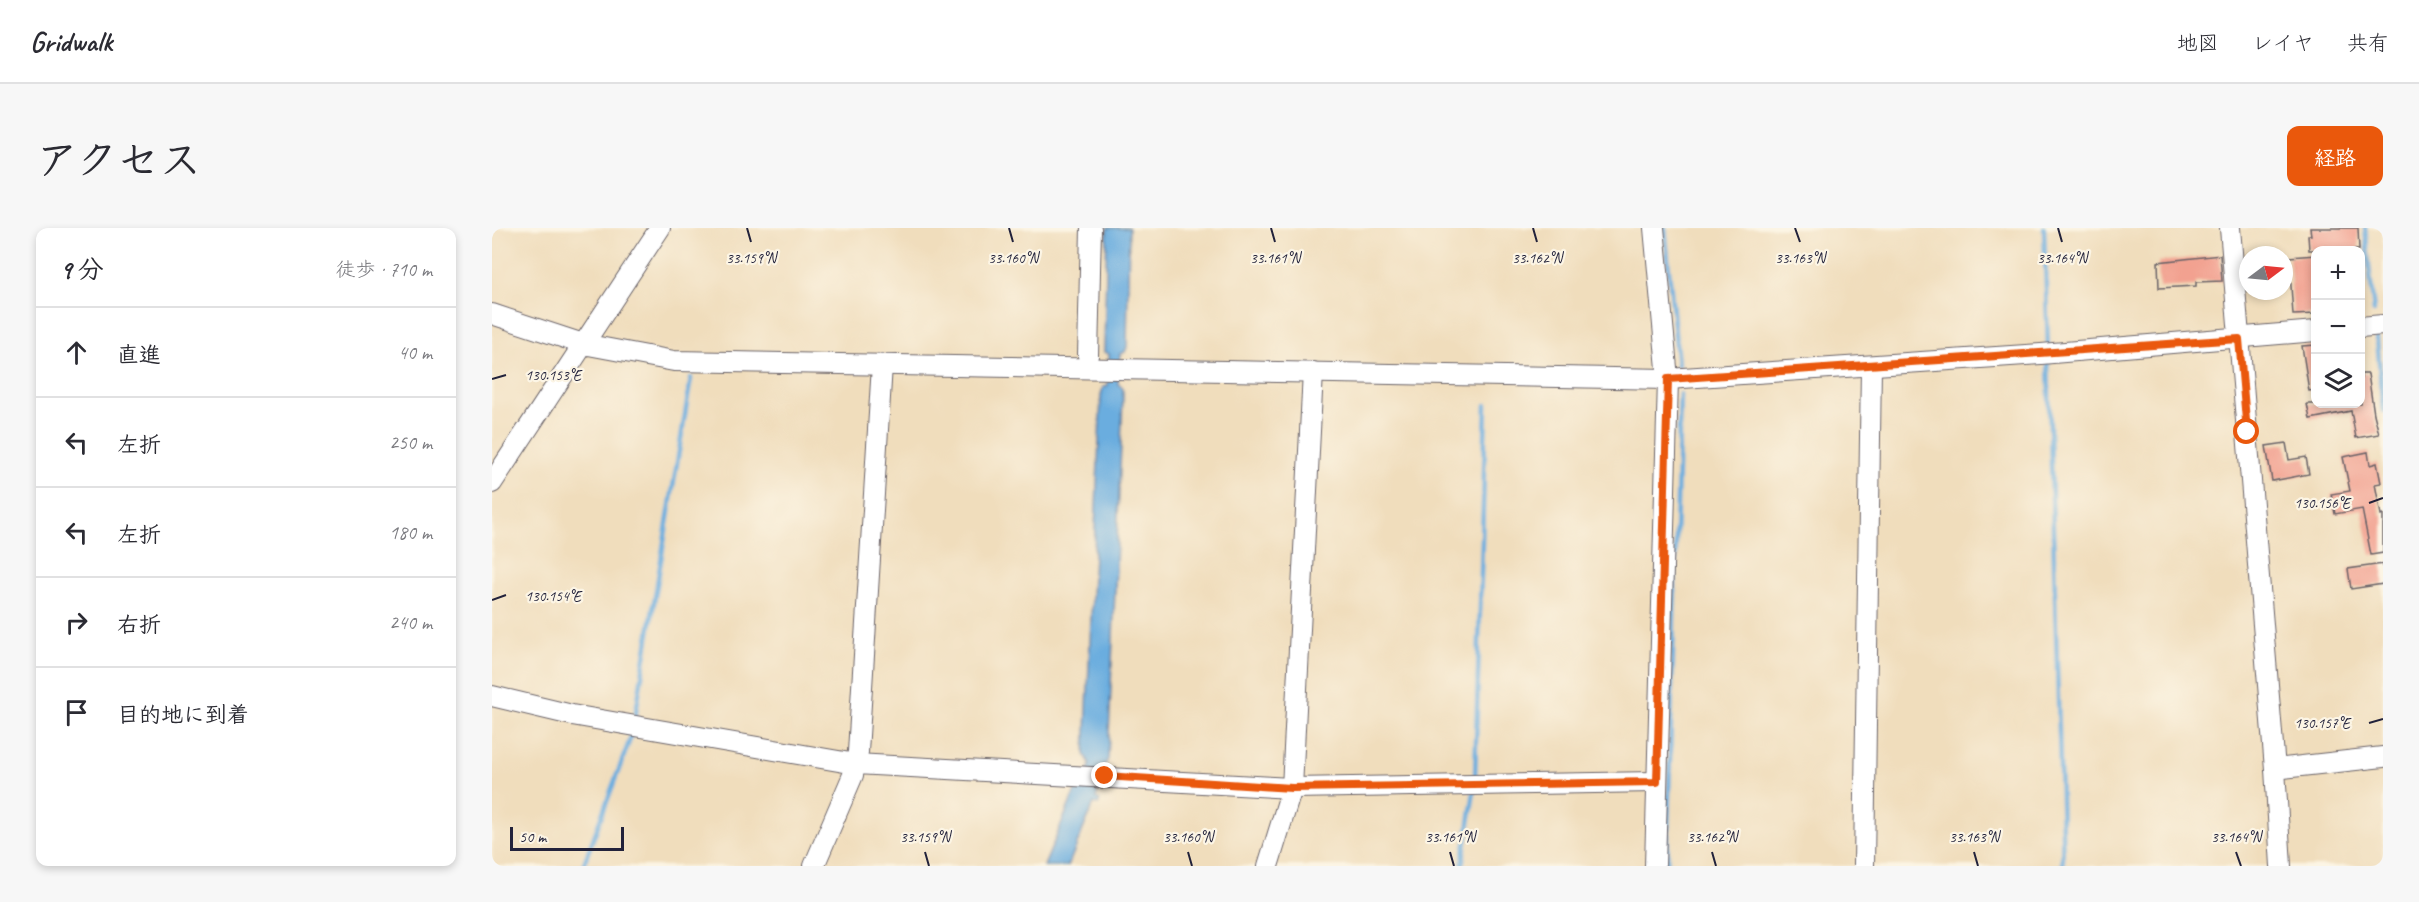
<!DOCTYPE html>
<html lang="ja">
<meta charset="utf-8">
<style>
:root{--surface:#fff;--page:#f7f7f7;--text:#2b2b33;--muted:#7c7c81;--line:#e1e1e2;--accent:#ea580c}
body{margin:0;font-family:Caveat,"Klee One",sans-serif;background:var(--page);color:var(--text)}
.controls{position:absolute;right:18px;top:18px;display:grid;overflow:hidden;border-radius:12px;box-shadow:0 3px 9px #0003}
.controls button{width:54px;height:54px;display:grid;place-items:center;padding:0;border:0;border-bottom:2px solid var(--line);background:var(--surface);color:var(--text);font:30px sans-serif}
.compass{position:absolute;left:1747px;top:18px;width:54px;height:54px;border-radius:50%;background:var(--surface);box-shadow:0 3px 9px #0003;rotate:74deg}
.scale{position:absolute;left:18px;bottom:15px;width:114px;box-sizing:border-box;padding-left:6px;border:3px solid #22223b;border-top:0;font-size:16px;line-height:21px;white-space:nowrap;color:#22223b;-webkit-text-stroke:4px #fcf5e5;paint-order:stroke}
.stop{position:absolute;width:18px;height:18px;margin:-14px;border:4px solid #ea580c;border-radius:50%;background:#fff}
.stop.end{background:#ea580c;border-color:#fff;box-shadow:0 2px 6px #0008}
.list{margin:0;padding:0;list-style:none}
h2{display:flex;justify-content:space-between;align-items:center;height:78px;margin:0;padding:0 24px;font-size:26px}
h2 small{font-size:20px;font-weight:400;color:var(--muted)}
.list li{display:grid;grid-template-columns:39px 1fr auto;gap:18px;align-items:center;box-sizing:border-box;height:90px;padding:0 24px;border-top:2px solid var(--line)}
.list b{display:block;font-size:22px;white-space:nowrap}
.list em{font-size:20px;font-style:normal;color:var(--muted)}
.icon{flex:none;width:33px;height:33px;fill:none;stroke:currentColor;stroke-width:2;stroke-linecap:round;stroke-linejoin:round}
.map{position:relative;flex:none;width:1891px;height:638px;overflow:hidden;border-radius:12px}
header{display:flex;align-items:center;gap:36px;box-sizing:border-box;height:84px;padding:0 30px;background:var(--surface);border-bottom:2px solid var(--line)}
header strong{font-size:28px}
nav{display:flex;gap:33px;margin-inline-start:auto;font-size:21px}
.intro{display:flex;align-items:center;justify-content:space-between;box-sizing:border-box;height:144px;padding:0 36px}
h1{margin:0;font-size:42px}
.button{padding:15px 27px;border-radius:12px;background:var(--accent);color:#fff;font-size:21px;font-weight:700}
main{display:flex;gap:36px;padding:0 36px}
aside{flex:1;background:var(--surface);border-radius:12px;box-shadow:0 3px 9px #0003}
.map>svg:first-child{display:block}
</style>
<header>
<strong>Gridwalk</strong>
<nav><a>地図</a><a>レイヤ</a><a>共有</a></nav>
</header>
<div class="intro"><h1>アクセス</h1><a class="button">経路</a></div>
<main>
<aside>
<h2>9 分<small>徒歩 · 710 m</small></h2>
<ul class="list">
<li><svg class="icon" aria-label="ahead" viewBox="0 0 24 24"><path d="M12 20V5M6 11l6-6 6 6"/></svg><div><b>直進</b></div><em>40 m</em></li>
<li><svg class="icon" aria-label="left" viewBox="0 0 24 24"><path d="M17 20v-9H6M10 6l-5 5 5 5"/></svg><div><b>左折</b></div><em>250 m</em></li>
<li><svg class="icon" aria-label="left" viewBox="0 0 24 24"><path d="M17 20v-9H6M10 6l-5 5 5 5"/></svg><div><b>左折</b></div><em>180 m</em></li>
<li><svg class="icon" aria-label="right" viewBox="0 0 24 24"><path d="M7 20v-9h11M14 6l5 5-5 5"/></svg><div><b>右折</b></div><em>240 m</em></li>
<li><svg class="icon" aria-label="arrive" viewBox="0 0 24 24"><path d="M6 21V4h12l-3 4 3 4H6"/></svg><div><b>目的地に到着</b></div></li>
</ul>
</aside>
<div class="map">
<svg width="1891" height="638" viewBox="0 0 1891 638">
<rect width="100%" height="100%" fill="#fcf5e5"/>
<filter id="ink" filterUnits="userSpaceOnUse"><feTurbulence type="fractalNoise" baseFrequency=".0167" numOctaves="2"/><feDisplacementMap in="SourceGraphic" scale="12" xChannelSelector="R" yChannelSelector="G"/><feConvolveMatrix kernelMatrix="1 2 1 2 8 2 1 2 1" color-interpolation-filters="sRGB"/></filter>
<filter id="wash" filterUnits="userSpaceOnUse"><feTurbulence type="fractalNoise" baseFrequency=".008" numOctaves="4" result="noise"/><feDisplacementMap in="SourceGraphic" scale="24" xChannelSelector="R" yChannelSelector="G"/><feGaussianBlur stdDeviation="1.35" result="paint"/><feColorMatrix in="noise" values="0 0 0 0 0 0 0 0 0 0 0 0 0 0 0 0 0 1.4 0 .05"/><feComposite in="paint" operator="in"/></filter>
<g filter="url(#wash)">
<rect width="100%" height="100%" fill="#f0ddbc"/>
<polygon fill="#6aaddf" stroke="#46688d" stroke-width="1.5" points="615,0 637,0 635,119 633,124 628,126 626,156 631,160 631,168 616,531 613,537 610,538 603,560 606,565 604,570 608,572 606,577 602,575 576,638 552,638 583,563 592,559 598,536 593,526 609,167 611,159 616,157 617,126 612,124"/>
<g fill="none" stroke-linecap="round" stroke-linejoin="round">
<g stroke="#6aaddf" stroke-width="4.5">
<polyline points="1173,0 1186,137"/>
<polyline points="1552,0 1556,120"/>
<polyline points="1873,0 1882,84"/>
<polyline points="1885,110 1891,183"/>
<polyline points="1556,132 1571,638"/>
<polyline points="143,490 199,150"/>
<polyline points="983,549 994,177"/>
<polyline points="91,638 140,506"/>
<polyline points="970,638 982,564"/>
<polyline points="1175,638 1188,166"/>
</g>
</g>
<g id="blocks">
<g fill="#f2a190">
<polygon points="1818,0 1866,0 1867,22 1817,22 1816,7 1819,7"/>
<polygon points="1728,27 1730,53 1704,54 1704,58 1667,60 1666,34"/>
<polygon points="1824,27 1824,86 1801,87 1797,29"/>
<polygon points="1824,117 1824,162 1817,163 1810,118"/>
<polygon points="1869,146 1876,146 1882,186 1887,206 1864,210 1859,183 1818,191 1815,176 1869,176"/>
<polygon points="1794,215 1797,232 1814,229 1817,246 1780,253 1774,218"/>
<polygon points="1876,224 1878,237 1885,235 1889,255 1883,256 1889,287 1891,286 1891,325 1879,327 1870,281 1843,286 1839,266 1858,263 1851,229"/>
<polygon points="1891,336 1891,356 1859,361 1856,341"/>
</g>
</g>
</g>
<g filter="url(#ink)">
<use href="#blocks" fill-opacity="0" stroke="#6a6368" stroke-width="1.5"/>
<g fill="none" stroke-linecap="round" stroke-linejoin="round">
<g stroke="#6a6368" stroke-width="22">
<g id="minor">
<polyline points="1162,0 1176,151 1163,638"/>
<polyline points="1738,0 1783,541 1789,638"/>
<polyline points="0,86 91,116 182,133 1176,151 1549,126 1824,103"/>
<polyline points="1868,99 1891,97"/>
<polyline points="596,128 599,0"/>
<polyline points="0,255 168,0"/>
<polyline points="0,468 80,487 364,536 800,560 1165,554"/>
<polyline points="1783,541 1891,529"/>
<polyline points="322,638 361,547 366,524 390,137"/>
<polyline points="776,638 800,560 821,144"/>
<polyline points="1372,638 1379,138"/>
</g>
</g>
<use href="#minor" stroke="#fff" stroke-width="20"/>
</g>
</g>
<g fill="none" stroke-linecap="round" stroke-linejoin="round" filter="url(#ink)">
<polyline stroke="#ea580c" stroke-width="8" points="613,548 800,560 1165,554 1176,151 1747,111 1755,204"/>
</g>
<path fill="none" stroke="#22223b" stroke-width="2" d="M255 0 259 14M517 0 521 14M779 0 783 14M1041 0 1045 14M1303 0 1308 14M1566 0 1570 14M0 151 14 147M1877 275 1891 270M0 372 14 367M1877 495 1891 491M433 624 437 638M696 624 700 638M958 624 962 638M1220 624 1224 638M1482 624 1486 638M1744 624 1749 638"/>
<g font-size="15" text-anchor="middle" fill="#22223b" stroke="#fcf5e5" stroke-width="4.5" stroke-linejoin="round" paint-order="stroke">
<text x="259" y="35">33.159°N</text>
<text x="521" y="35">33.160°N</text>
<text x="783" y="35">33.161°N</text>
<text x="1045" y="35">33.162°N</text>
<text x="1308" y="35">33.163°N</text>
<text x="1570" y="35">33.164°N</text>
<text x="61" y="152">130.153°E</text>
<text x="1830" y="280">130.156°E</text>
<text x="61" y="373">130.154°E</text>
<text x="1830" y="500">130.157°E</text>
<text x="433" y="614">33.159°N</text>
<text x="696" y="614">33.160°N</text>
<text x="958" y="614">33.161°N</text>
<text x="1220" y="614">33.162°N</text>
<text x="1482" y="614">33.163°N</text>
<text x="1744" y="614">33.164°N</text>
</g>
</svg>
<div class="controls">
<button>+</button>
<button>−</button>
<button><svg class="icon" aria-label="layers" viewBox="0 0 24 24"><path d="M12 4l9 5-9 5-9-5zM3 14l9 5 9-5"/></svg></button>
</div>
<svg class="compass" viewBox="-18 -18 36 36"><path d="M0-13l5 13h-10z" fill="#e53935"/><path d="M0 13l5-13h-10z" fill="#7c7c81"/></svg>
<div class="scale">50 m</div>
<div class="stop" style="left:1755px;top:204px"></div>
<div class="stop end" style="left:613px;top:548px"></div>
</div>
</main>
